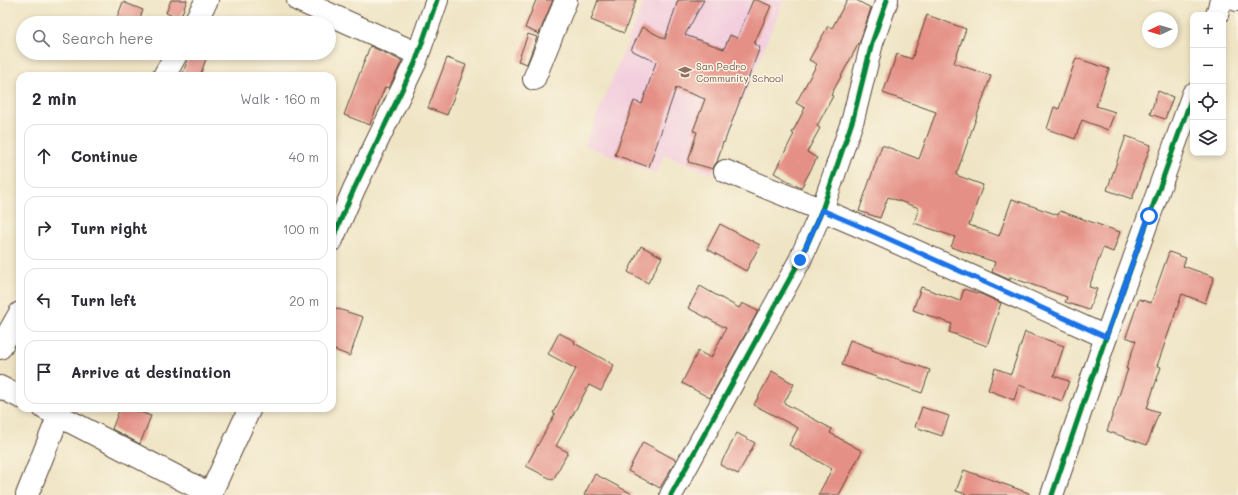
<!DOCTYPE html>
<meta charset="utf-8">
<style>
:root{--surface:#fff;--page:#f2f2f3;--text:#2b2b33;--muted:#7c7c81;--line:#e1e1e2}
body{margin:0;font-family:Mali,sans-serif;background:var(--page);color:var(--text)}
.controls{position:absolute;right:12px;top:12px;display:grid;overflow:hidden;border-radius:8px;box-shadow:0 2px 6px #0003}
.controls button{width:36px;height:36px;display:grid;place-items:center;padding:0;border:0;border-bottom:1px solid var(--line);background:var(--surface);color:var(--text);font:20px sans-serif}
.compass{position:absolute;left:1142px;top:12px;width:36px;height:36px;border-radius:50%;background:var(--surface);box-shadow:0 2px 6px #0003;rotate:266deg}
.stop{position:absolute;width:12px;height:12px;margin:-9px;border:3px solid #1a73e8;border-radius:50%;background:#fff}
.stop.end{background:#1a73e8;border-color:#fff;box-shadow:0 1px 4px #0008}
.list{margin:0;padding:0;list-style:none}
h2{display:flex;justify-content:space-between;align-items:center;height:52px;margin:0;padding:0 16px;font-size:17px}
h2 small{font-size:13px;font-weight:400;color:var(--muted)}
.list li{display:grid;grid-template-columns:26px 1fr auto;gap:12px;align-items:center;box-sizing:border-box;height:64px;margin:0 8px 8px;padding:0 8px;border:1px solid var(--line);border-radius:12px}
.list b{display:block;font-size:15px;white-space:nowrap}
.list em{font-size:13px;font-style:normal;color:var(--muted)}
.icon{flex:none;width:22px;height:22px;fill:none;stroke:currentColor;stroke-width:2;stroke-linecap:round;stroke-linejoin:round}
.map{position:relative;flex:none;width:1238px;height:495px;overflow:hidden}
.search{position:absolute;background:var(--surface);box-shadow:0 2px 6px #0003;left:16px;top:16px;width:320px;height:44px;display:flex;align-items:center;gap:10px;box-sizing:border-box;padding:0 14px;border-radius:22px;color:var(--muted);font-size:15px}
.panel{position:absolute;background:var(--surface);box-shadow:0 2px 6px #0003;left:16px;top:72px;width:320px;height:340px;border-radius:12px}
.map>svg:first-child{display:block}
</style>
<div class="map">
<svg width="1238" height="495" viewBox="0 0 1238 495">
<rect width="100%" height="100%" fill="#fcf5e5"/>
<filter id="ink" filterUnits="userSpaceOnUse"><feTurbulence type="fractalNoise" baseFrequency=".025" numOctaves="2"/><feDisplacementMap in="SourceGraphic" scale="8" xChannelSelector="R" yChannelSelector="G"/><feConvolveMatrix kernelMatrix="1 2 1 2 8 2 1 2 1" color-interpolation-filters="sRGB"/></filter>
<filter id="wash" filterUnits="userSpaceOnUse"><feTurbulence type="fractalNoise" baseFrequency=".012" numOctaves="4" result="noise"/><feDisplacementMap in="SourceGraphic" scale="16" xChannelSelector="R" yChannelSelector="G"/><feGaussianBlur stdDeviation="0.9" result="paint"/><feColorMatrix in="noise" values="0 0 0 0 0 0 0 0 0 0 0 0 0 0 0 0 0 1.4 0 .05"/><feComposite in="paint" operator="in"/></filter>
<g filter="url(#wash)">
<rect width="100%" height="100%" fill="#efe4c4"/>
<polygon fill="#f3cfde" points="645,0 784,0 712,174 664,154 656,174 585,145"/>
<g id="blocks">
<g fill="#e59086">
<polygon points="171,0 187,0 180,19 166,13"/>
<polygon points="536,0 553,0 539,34 525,28"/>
<polygon points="598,0 636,0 624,33 591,20"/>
<polygon points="678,0 704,0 685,35 724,49 730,35 737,38 753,0 757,0 771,6 754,44 760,47 724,143 723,142 717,162 714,166 713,169 688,162 697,132 693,131 705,99 676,88 649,167 615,155 634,101 642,104 656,62 631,50 642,27 665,39"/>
<polygon points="847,0 856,0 871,8 860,41 831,95 833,96 817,126 820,128 807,152 817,158 801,188 774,173 794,134 792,133 805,108 796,103 817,64 809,60 828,26 832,28"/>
<polygon points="123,2 143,10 138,23 115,23"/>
<polygon points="927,15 966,29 954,63 991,76 956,175 983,185 969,225 999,236 1012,199 1058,215 1060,211 1120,232 1113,252 1103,248 1089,287 1097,289 1089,310 1065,302 1067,297 1010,277 1010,280 992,272 995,262 951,247 955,237 914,223 919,208 888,197 880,218 859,211 882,145 919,159 936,112 883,93 897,54 912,59"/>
<polygon points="528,34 537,37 527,64 518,61"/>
<polygon points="370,46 402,61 389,88 385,87 370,125 344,115"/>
<polygon points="190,53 208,53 200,76 182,76"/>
<polygon points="447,58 466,65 447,115 428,108"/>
<polygon points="1076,58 1109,69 1096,106 1115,112 1108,130 1082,120 1075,139 1047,129 1054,107 1059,109"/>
<polygon points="1158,91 1173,97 1165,119 1150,114"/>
<polygon points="1126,136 1151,145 1132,199 1107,190"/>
<polygon points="720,224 760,245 746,271 707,249"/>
<polygon points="641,246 662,257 648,283 628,272"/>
<polygon points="1169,252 1186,258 1183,266 1214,277 1205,303 1182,294 1157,366 1161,367 1147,408 1159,412 1147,445 1107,431 1128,369 1126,369 1136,341 1126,337 1139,299 1151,303"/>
<polygon points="700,286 739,308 742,303 758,311 710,398 682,383 698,351 711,358 726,328 688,308"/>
<polygon points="921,287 960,301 964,289 983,295 1001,303 987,346 949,332 952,324 913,310"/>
<polygon points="332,307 363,317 350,356 332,349"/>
<polygon points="1025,332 1064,346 1054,376 1069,381 1062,401 1019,385 1014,400 988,390 995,368 1011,374"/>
<polygon points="559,333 575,341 574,343 614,365 601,391 589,385 556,446 568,452 553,480 526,466 555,414 553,413 576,369 548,354"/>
<polygon points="850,340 872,348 872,350 930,370 922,393 842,365"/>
<polygon points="772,371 794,384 784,403 832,429 830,433 862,451 839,495 818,495 832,469 789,445 798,428 754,405"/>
<polygon points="922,407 949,416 942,436 915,427"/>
<polygon points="120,408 129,408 151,416 140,444 112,429"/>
<polygon points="737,433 755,443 738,474 720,465"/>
<polygon points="643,442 676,460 660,488 628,471"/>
<polygon points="964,470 1029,493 1029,495 969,495 956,491"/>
<polygon points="595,474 634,495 584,495"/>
</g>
</g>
</g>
<g filter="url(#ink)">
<use href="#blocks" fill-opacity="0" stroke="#564637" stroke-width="1"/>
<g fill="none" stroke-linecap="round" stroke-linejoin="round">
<g stroke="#564637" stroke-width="24">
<g id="minor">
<polyline points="298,0 418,54"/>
<polyline points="1217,15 1221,0"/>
<polyline points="194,23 207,0"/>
<polyline points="164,76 177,53"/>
<polyline points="534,79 566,0"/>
<polyline points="725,171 822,210 878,234 1106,337"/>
<polyline points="332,240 354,189 415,63 437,0"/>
<polyline points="0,348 20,313"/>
<polyline points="0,387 20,397"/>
<polyline points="44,408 212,495"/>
<polyline points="27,495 59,415"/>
<polyline points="210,495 250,408"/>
<polyline points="671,495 800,260 822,210 853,119 872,43 887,0"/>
<polyline points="1052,495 1106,337 1193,94"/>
</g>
</g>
<g stroke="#564637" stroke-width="24">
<polyline id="highway" points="1237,0 1238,0"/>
</g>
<use href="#minor" stroke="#fff" stroke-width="22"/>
<use href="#highway" stroke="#fff" stroke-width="22"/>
<g stroke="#fcf5e5" stroke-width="8">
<g id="cycleway">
<polyline points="332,240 354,189 415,63 437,0"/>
<polyline points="671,495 800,260 822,210 853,119 872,43 887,0"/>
<polyline points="1052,495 1106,337 1193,94"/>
</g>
</g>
<use href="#cycleway" stroke="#00873e" stroke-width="5"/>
</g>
</g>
<g fill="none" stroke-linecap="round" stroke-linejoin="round" filter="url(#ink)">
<polyline stroke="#1a73e8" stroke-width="5" points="800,260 822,210 878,234 1106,337 1149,216"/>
</g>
<defs>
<g id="school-bare" transform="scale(1.08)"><path d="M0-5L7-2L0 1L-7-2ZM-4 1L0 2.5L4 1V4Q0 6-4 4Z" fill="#8d6e63" stroke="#fcf5e5" stroke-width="2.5" paint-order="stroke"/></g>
</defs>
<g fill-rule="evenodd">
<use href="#school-bare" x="685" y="72"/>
</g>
<g text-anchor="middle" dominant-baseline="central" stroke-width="3" stroke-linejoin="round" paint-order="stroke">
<g font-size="10" fill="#785e54" stroke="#fcf5e5" text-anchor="start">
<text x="696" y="66">San Pedro<tspan x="696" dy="12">Community School</tspan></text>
</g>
</g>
</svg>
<div class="controls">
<button>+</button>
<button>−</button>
<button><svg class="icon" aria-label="locate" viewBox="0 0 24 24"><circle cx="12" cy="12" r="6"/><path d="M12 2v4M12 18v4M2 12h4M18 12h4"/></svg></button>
<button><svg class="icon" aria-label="layers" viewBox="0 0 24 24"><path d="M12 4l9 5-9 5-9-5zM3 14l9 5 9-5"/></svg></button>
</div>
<svg class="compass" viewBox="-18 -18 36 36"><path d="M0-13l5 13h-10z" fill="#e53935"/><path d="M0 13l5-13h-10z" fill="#7c7c81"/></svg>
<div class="stop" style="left:1149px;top:216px"></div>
<div class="stop end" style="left:800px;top:260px"></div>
<div class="search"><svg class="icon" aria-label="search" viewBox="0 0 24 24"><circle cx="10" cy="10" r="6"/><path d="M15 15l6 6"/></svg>Search here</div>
<section class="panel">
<h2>2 min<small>Walk · 160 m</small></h2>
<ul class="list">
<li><svg class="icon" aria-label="ahead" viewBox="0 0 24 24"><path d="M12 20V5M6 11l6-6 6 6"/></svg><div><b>Continue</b></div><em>40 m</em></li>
<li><svg class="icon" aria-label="right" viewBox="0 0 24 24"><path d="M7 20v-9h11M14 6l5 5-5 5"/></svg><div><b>Turn right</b></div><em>100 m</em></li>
<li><svg class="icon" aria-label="left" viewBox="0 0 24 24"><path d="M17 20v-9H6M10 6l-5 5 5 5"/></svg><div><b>Turn left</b></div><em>20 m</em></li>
<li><svg class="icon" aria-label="arrive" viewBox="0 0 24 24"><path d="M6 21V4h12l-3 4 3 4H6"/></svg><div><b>Arrive at destination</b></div></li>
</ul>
</section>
</div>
